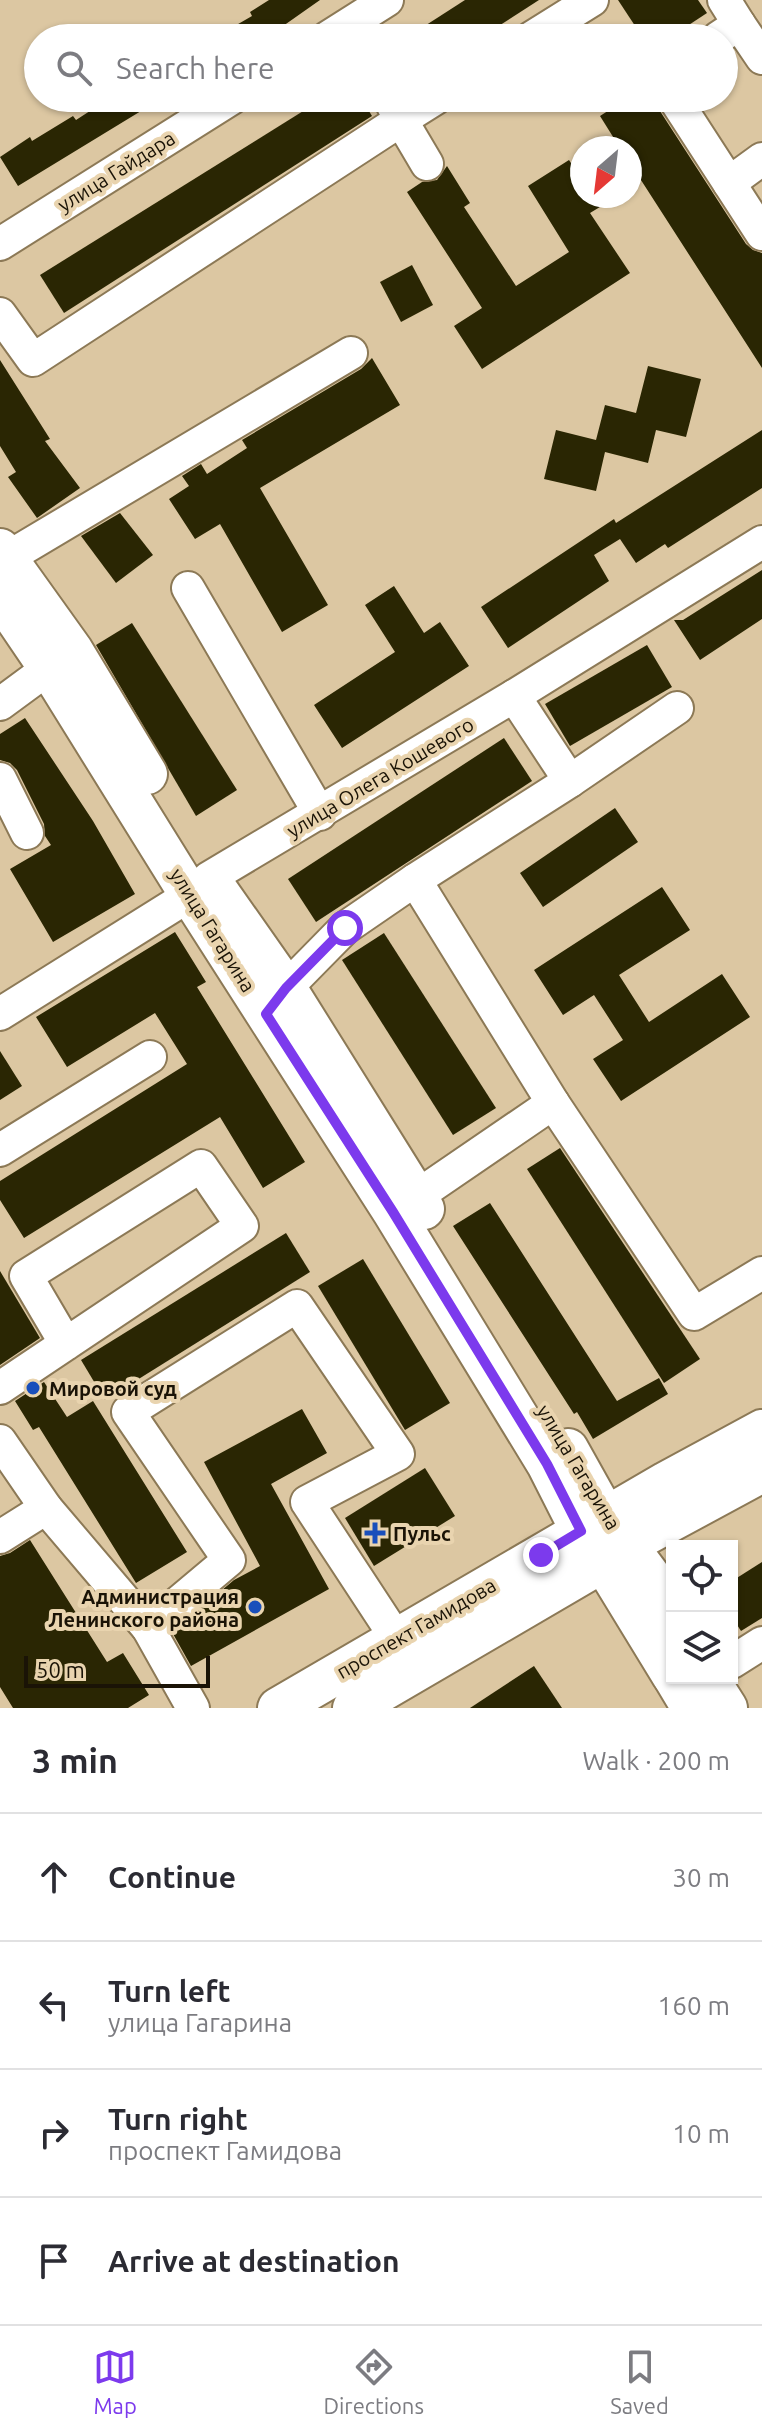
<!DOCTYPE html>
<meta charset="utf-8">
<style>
:root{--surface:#fff;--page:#f2f2f3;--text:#2b2b33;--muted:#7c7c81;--line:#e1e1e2;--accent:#7c3aed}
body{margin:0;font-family:Ubuntu,sans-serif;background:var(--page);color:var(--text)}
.controls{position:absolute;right:24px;bottom:24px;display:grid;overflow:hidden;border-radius:0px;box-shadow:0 2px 6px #0004}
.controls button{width:72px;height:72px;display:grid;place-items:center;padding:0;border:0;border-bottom:2px solid var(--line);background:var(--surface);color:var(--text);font:40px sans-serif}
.compass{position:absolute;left:570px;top:136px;width:72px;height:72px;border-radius:50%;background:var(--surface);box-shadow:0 2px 6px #0004;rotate:208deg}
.scale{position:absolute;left:24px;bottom:20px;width:186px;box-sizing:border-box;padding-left:8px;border:4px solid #1a1306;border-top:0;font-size:22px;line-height:28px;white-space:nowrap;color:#1a1306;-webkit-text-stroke:6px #e9d4af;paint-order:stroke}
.stop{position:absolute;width:24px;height:24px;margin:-18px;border:6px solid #7c3aed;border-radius:50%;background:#fff}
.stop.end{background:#7c3aed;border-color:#fff;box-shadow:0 2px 8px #0008}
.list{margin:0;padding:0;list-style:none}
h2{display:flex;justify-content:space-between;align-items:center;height:104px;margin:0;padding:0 32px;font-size:34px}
h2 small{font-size:26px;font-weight:400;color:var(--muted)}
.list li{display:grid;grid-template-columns:52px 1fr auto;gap:24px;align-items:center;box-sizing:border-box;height:128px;padding:0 32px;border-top:2px solid var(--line)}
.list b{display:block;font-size:30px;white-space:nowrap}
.list p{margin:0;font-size:26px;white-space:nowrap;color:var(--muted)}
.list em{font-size:26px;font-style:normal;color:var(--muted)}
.icon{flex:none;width:44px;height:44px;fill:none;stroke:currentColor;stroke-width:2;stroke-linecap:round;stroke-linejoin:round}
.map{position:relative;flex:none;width:762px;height:1708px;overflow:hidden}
.search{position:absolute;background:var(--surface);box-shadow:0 2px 6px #0004;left:24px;right:24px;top:24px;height:88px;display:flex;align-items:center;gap:20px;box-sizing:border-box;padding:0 28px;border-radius:44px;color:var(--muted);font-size:30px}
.sheet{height:616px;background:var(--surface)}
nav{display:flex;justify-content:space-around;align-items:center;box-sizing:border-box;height:112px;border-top:2px solid var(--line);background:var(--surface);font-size:22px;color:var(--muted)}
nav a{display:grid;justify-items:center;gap:4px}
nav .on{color:var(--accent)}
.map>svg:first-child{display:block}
</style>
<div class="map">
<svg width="762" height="1708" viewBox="0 0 762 1708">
<rect width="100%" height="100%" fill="#dcc7a2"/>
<g fill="#2a2603">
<polygon points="269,0 320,0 266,38 214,38 252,16 250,12"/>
<polygon points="465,0 539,0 480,38 406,38"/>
<polygon points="618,0 698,0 707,13 669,38 643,38"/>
<polygon points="110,98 133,98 141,111 18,186 0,157 30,137 32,141 73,116 76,120"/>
<polygon points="324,98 361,98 372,116 64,313 40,275"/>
<polygon points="628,98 655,98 658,108 746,244 753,250 762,253 762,368 630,163 630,148 620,148 600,116"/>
<polygon points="569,160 582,180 582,196 618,196 590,213 630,273 482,369 454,326 482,308 407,192 422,182 437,180 447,166 470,203 464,207 516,286 569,252 528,186"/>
<polygon points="412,265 433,305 401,322 380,282"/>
<polygon points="372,358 400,405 260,488 328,605 282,632 220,524 195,539 169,499 189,486 182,476 201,464 207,474 247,448 242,440 361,369"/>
<polygon points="0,360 50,439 45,441 80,488 37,518 8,477 16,472 0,446"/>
<polygon points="648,366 701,379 686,437 656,430 648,463 605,452 596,491 544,479 556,430 596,440 605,405 636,413"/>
<polygon points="762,430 762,488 668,548 665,544 636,563 620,539 594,555 609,581 508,648 481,607 614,519 616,523"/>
<polygon points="120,513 153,555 116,583 81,536"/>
<polygon points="762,570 762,619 700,660 674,620 683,620"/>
<polygon points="394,586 424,633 440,622 469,666 342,748 314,705 395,652 365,605"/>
<polygon points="132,623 237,790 196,816 96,645"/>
<polygon points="647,645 672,687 570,746 545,704"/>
<polygon points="25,718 93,821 135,894 53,942 10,869 51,845 45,836 44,824 17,770 10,763 0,760 0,734"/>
<polygon points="504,738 532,781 316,922 288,879"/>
<polygon points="615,808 638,842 543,907 520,873"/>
<polygon points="662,887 690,930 619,975 649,1022 722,974 750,1017 621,1101 593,1059 623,1040 594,995 563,1015 534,970"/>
<polygon points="175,932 206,982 197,987 305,1162 263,1188 220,1117 24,1238 0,1200 0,1181 187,1064 155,1013 67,1067 36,1017"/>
<polygon points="384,933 496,1108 453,1135 342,960"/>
<polygon points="0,1051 22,1086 0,1100"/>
<polygon points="560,1148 700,1359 664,1383 527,1169"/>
<polygon points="490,1203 617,1401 659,1378 668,1394 593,1439 577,1412 574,1414 453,1226"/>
<polygon points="286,1233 310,1272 105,1400 81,1360"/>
<polygon points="363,1259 450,1403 405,1430 318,1286"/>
<polygon points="0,1271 40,1338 0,1365"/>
<polygon points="44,1382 67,1417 93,1401 187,1552 136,1583 39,1427 33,1430 15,1401"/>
<polygon points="302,1409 327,1453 271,1484 329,1589 191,1666 172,1632 234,1580 260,1566 204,1462"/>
<polygon points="425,1468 455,1516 374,1566 345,1518"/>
<polygon points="30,1540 107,1662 123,1653 149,1695 128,1708 13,1708 0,1687 0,1556 10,1553"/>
<polygon points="762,1562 762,1618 741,1631 732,1617 732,1581"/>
<polygon points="534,1666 562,1708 470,1708"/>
</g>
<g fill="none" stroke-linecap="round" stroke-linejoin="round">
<g stroke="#8c7956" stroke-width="36">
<g id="minor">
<polyline points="739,24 762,58"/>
<polyline points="327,38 387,0"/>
<polyline points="531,38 592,0"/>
<polyline points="718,38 739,24 724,0"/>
<polyline points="674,98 762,234"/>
<polyline points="427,164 401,120 436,98"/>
<polyline points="729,183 762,159"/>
<polyline points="0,244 232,98"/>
<polyline points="0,314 33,360 401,120 389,98"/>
<polyline points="7,558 351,353"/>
<polyline points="188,588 320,814"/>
<polyline points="0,704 49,668"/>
<polyline points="0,779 27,833"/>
<polyline points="570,781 677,708"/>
<polyline points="415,880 570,781 514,696"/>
<polyline points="272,1005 286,988 345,928 415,880 553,1103"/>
<polyline points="0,1014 190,895 209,878 514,696 762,542"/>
<polyline points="0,1150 150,1057"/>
<polyline points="398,1209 553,1103 694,1314 762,1273"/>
<polyline points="0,1388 242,1226 201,1166 26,1276 66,1344"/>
<polyline points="0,1441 46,1508 148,1628 193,1708"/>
<polyline points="0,1537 46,1508"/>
<polyline points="148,1628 229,1560 128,1412 297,1306 398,1454 307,1502 410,1659"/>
<polyline points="732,1662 762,1643"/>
</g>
</g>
<g stroke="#8c7956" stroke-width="44">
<g id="major">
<polyline points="0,549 73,651 147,774"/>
<polyline points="0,596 49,668 190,895 393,1212 547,1464 581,1531 603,1562 672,1675"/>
<polyline points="213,884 286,988 424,1209"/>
<polyline points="568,1449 606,1517 650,1576 672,1615"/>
<polyline points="674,1678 692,1708"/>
<polyline points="708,1678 727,1708"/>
<polyline points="278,1708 666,1482 762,1430"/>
<polyline points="353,1708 603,1562 627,1545 762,1472"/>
</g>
</g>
<use href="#minor" stroke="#fff" stroke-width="32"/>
<use href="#major" stroke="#fff" stroke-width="40"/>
</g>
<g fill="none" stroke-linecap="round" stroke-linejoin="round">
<polyline stroke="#7c3aed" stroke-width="10" points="345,928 286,988 266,1014 393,1212 547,1464 581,1531 541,1555"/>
</g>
<g fill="#194fbb" stroke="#e9d4af" stroke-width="3">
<circle cx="33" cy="1388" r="8"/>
<path d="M371 1521h8v8h8v8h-8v8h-8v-8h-8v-8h8z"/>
<circle cx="255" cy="1607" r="8"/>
</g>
<g text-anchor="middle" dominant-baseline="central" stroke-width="8" stroke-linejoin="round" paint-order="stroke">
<g font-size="20" fill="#1a1306" stroke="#e9d4af">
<text transform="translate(116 171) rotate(-32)">улица Гайдара</text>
<text transform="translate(380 777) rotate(-31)">улица Олега Кошевого</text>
<text transform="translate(213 930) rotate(58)">улица Гагарина</text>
<text transform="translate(579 1467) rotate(59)">улица Гагарина</text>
<text transform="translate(416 1628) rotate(-30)">проспект Гамидова</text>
</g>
<g font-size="20" font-weight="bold" fill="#1a1306" stroke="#e9d4af" text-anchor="start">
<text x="49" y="1388">Мировой суд</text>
<text x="393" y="1533">Пульс</text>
<text x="239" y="1596" text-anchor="end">Администрация<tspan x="239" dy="23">Ленинского района</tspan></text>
</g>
</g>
</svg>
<div class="controls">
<button><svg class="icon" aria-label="locate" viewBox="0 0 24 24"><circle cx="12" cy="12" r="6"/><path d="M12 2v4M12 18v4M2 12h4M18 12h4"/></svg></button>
<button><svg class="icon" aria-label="layers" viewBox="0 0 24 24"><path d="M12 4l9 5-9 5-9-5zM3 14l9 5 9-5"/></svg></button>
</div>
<svg class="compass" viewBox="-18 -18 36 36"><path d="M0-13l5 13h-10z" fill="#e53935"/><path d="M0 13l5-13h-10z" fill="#7c7c81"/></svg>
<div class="scale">50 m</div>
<div class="stop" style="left:345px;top:928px"></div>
<div class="stop end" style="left:541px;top:1555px"></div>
<div class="search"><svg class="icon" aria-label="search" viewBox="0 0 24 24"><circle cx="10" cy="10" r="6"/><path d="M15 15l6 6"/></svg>Search here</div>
</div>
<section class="sheet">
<h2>3 min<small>Walk · 200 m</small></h2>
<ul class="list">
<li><svg class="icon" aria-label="ahead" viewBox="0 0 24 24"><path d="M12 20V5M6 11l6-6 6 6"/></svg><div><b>Continue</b></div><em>30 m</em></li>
<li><svg class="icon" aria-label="left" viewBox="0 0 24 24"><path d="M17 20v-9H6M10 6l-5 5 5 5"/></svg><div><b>Turn left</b><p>улица Гагарина</p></div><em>160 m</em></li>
<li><svg class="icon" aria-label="right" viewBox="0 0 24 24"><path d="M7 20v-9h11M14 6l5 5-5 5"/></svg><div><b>Turn right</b><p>проспект Гамидова</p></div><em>10 m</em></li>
<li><svg class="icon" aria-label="arrive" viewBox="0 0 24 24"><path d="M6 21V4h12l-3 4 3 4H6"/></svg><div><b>Arrive at destination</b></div></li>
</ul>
</section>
<nav>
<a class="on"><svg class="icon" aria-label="map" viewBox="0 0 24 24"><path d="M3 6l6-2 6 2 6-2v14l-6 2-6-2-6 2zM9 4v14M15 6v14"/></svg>Map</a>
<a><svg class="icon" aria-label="directions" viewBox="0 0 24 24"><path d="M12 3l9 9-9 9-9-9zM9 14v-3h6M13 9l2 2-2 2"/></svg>Directions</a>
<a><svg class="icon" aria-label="saved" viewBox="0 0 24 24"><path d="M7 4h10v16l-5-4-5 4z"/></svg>Saved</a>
</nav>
